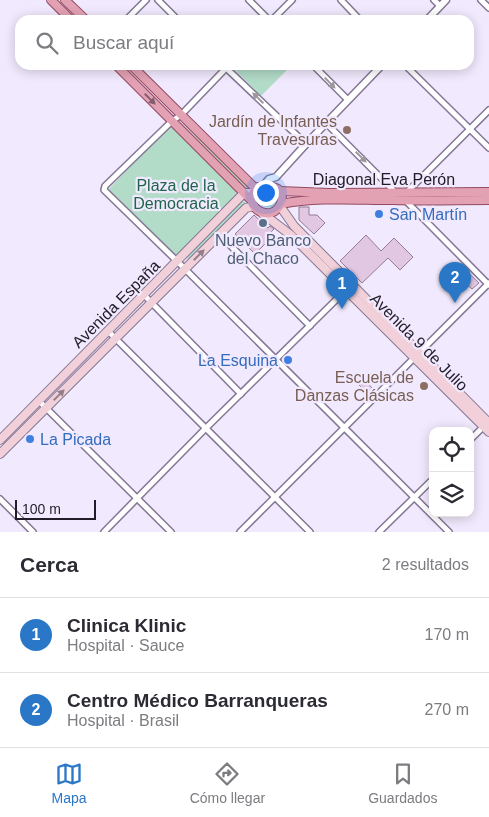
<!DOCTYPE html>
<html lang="es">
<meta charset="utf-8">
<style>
:root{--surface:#fff;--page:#f7f7f7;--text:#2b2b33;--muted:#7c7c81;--line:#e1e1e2;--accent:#2a77c7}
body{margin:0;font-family:Helvetica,sans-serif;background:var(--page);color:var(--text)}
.controls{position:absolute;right:15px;bottom:15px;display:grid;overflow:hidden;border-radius:10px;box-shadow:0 2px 12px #0003}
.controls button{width:45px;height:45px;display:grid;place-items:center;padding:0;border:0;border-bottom:1px solid var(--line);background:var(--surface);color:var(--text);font:25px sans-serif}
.scale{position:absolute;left:15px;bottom:12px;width:81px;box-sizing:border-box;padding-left:5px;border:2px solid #211c28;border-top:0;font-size:14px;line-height:18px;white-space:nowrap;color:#211c28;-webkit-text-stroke:4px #f1e9fd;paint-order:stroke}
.you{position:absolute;left:265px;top:192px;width:18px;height:18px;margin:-12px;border:4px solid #fff;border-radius:50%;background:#1a73e8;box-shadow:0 0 0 8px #1a73e833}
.badge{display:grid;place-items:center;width:32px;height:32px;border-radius:50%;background:var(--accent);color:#fff;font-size:16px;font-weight:700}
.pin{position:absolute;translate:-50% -41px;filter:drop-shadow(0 1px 2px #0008)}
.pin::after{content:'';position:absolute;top:26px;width:18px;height:15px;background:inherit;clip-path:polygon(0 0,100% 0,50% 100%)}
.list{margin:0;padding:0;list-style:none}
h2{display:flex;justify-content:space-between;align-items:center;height:65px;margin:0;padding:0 20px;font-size:21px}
h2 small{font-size:16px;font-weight:400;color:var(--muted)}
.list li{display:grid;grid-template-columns:32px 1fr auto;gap:15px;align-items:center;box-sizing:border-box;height:75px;padding:0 20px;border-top:1px solid var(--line)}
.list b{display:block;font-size:19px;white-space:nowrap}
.list p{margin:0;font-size:16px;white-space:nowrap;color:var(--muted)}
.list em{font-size:16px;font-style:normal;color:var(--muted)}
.icon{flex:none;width:28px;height:28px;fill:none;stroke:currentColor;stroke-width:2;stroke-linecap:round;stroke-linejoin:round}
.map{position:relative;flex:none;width:489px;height:532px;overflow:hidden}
.search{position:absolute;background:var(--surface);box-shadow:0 2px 12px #0003;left:15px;right:15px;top:15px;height:55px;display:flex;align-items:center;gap:12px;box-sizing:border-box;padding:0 18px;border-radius:15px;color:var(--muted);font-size:19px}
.sheet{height:215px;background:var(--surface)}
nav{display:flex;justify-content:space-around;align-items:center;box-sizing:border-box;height:70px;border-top:1px solid var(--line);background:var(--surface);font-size:14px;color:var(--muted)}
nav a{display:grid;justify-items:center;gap:2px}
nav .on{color:var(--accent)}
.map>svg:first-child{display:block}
</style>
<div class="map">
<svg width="489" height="532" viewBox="0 0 489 532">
<rect width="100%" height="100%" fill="#f1e9fd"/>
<g fill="#b2dbc8">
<polygon points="240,65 292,65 261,96 235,70"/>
<polygon points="184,121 250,188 247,190 182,123"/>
<polygon points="174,127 236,189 237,198 177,258 109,192 109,189 166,129"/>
<path d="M261 192C268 192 274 191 280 197L278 205C270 209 261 208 256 200L257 195Z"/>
<polygon points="243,200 246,203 188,259 186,256"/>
</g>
<g fill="#e2c7e3" stroke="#957d96">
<polygon points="299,207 309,207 309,215 317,215 325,223 314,234 299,220"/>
<polygon points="254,215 268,228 270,226 274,229 271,232 274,235 255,254 235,234"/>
<polygon points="366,235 381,251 394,238 413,257 400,270 388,258 362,283 340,261"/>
<polygon points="461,266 479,283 472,289 455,273"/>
<polygon points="360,375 373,389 368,394 355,381"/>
</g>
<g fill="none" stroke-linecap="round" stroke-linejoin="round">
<g stroke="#847795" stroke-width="8">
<g id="minor">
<polyline points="158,0 178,20"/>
<polyline points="249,0 269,20"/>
<polyline points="341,0 360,20"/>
<polyline points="434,0 440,6"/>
<polyline points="481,0 489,8"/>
<polyline points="126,20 146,0"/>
<polyline points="272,20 292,0"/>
<polyline points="223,65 306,144"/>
<polyline points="229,65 181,115 172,121 105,186 104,190 182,266 449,532"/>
<polyline points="313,65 348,100"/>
<polyline points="405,65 489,148"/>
<polyline points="326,123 396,193"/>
<polyline points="407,192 489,110"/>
<polyline points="405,200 489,285"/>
<polyline points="220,235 310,326"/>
<polyline points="144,295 241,394"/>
<polyline points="108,331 310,532"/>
<polyline points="39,401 171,532"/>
<polyline points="470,440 485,425"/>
<polyline points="0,499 33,532"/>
<polyline points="104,532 205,429 348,288"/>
<polyline points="240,532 489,283"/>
<polyline points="379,532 433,479"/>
</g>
</g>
<g stroke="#847795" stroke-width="9">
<g id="tertiary">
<polyline points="427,20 446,0"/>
<polyline points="262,187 269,179 276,177 306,144 382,65"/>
</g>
</g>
<g stroke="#847795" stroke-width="10">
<g id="secondary">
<polyline points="280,206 294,226 489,423"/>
<polyline points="262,213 292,236 489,432"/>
<polyline points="0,440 244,193 250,193"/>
<polyline points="0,454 246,208 254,206"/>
</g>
</g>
<g stroke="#934a62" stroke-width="10">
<g id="primary">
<polyline points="51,0 71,20"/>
<polyline points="65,0 86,20"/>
<polyline points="116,65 252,201"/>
<polyline points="131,65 256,189"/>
<path d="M258 187C263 186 273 186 278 189 283 192 283 202 279 207 268 223 239 205 258 187Z"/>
<polyline points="280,191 330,193 489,192"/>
<path d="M281 204C318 197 355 200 392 200 425 201 457 200 489 200"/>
</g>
</g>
<use href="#minor" stroke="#fff" stroke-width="5"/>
<use href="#tertiary" stroke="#fff" stroke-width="6"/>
<use href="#secondary" stroke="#f1d0da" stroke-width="8"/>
<use href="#primary" stroke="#e3a1b4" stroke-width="8"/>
</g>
<defs><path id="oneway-solid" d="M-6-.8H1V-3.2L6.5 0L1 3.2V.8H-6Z" transform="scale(1.25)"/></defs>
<g fill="#9b999e">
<use href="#oneway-solid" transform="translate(330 83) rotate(46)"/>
<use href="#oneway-solid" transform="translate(258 98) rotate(-136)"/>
<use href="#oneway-solid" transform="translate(361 157) rotate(45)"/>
</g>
<use fill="#825e6e" href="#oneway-solid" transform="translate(150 99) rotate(45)"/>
<g fill="#937f8a">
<use href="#oneway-solid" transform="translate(199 255) rotate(-45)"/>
<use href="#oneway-solid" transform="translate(59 395) rotate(-45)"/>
</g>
<g fill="#8d6e63" stroke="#f1e9fd" stroke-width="2">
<circle cx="347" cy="130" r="5"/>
<circle cx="424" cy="386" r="5"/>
</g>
<g fill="#3f7fe0" stroke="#f1e9fd" stroke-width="2">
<circle cx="379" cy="214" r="5"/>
<circle cx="288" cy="360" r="5"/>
<circle cx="30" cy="439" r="5"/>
</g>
<circle fill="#5c6f8a" stroke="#f1e9fd" stroke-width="2" cx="263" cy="223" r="5"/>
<g text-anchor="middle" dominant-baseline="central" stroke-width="4.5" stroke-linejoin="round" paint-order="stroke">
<g font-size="16" fill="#785e54" stroke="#f1e9fd" text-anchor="end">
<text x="337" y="121">Jardín de Infantes<tspan x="337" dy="18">Travesuras</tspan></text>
<text x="414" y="377">Escuela de<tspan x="414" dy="18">Danzas Clásicas</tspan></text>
</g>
<g font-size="16" fill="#211c28" stroke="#f1e9fd">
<text x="384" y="179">Diagonal Eva Perón</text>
<text transform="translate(116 304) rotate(-45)">Avenida España</text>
<text transform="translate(419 342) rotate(45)">Avenida 9 de Julio</text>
</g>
<g font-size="16" fill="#1f654b" stroke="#f1e9fd">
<text x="176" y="185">Plaza de la<tspan x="176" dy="18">Democracia</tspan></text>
</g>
<g font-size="16" fill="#366cbe" stroke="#f1e9fd" text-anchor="start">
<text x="389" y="214">San Martín</text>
<text x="278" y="360" text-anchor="end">La Esquina</text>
<text x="40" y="439">La Picada</text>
</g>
<g font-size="16" fill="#4e5e75" stroke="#f1e9fd">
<text x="263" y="240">Nuevo Banco<tspan x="263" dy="18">del Chaco</tspan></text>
</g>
</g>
</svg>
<div class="controls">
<button><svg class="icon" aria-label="locate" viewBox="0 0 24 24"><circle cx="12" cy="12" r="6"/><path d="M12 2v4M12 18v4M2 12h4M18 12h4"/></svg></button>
<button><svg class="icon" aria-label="layers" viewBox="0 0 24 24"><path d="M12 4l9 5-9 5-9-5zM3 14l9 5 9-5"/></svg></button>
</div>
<div class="scale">100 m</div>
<div class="you"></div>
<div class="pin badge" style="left:342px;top:309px">1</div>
<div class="pin badge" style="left:455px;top:303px">2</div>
<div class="search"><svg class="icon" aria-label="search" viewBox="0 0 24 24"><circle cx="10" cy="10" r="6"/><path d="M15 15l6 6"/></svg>Buscar aquí</div>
</div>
<section class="sheet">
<h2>Cerca<small>2 resultados</small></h2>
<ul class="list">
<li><span class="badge">1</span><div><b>Clinica Klinic</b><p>Hospital · Sauce</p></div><em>170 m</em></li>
<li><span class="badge">2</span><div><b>Centro Médico Barranqueras</b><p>Hospital · Brasil</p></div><em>270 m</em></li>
</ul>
</section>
<nav>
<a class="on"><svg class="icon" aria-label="map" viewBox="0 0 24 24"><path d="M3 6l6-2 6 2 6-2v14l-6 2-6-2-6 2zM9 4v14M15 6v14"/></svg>Mapa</a>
<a><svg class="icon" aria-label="directions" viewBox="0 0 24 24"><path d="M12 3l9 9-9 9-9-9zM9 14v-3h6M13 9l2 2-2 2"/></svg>Cómo llegar</a>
<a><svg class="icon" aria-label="saved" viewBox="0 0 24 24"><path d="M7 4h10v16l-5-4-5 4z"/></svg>Guardados</a>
</nav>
